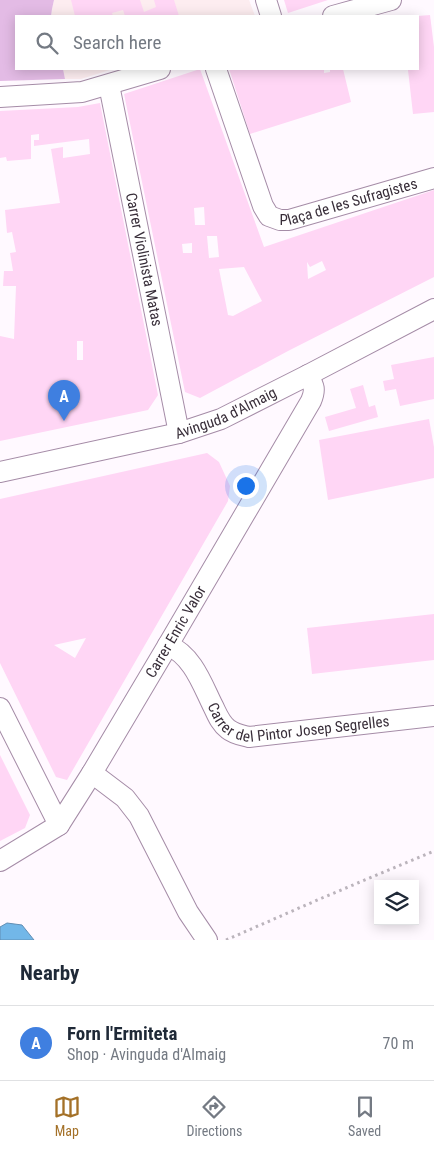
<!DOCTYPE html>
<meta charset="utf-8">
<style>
:root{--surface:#fff;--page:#f2f2f3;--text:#1f2937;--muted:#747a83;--line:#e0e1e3;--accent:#a47128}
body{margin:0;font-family:"Roboto Condensed",sans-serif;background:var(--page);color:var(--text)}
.controls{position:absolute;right:15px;bottom:15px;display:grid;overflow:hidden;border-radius:0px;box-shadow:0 2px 12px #0003}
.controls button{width:45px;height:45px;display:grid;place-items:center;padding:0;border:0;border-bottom:1px solid var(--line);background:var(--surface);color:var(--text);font:25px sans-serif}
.you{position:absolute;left:245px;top:485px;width:18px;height:18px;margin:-12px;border:4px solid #fff;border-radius:50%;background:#1a73e8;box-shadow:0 0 0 8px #1a73e833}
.badge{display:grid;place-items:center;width:32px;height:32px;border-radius:50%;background:var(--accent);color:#fff;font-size:16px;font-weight:700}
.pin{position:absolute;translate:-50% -41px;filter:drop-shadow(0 1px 2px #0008)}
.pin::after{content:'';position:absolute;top:26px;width:18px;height:15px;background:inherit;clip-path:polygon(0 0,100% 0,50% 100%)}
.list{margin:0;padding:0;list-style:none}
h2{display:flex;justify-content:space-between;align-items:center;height:65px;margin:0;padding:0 20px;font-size:21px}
h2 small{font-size:16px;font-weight:400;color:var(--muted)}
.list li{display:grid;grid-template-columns:32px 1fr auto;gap:15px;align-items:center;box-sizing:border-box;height:75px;padding:0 20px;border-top:1px solid var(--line)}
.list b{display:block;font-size:19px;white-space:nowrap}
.list p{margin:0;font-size:16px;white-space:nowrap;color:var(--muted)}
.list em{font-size:16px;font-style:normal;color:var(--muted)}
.icon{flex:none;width:28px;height:28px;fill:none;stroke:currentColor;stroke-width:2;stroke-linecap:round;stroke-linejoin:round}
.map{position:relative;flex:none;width:434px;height:940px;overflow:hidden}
.search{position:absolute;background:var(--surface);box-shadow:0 2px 12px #0003;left:15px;right:15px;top:15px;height:55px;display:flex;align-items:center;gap:12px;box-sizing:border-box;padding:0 18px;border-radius:0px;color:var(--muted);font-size:19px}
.sheet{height:140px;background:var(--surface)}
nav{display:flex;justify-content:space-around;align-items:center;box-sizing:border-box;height:70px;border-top:1px solid var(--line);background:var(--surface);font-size:14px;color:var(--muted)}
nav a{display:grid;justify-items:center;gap:2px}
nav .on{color:var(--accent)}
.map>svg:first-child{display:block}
</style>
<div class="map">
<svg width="434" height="940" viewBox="0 0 434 940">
<rect width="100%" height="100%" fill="#fff9ff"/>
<g fill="#fdedf0">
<polygon points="54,0 249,0 255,16 51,16 52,9"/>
<polygon points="63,69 113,69 81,79 65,79"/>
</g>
<polygon fill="#e3bbe5" points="0,0 54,0 52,9 51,16 16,16 16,69 63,69 65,79 0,81"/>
<polygon fill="#72b7e8" stroke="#618eb4" points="7,923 22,925 34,940 0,940 0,927"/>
<g fill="#ffd6f5" fill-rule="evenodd">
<polygon points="71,0 140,0 144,12 156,7 154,0 174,0 179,16 125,16 123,10 112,13 113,16 75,16"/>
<polygon points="284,0 328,0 288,13"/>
<polygon points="430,15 434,47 434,112 413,114 408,70 409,70 409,69 418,69 418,16"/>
<path d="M200 69 264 247 434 190V277L288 351 200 398 185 392 124 94ZM204 207 205 225H195L194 208ZM207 236H217L219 257 209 258ZM192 243V253H183L182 244ZM322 261 326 270 308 279 307 262 310 267ZM244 267 262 301 233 316 228 315 219 269Z"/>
<polygon points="229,69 324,69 324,73 330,72 330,69 343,69 351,102 250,134"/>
<path d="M100 103 158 395 148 410 0 441V336L14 339 16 286H3L4 271H13L10 253 16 252 12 232 7 233 5 210 60 203 51 149 63 147V158L90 154 89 139 34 146V140H39V134L31 135V159L7 161 6 157 0 158V111L78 107ZM77 341H83V360H77Z"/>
<polygon points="434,357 434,399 400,406 396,389 385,391 383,381 394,379 391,365"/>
<polygon points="363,385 369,407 375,405 378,417 329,431 325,417 356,408 350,389"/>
<polygon points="429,419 434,447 434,478 328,500 319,440"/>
<path d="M207 453 219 462 230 486 228 501 67 780 56 777 0 663V499ZM86 638 75 658 54 645Z"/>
<polygon points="434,614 434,660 312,674 307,628"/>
<polygon points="0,755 30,815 25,828 0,841"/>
</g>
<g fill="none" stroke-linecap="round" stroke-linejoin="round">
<g stroke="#a58ca7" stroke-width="22">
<g id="street">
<polyline points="266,0 271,16"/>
<polyline points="333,16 391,0"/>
<path id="s1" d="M216 69 263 206 269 216 280 220H289L434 178"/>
<path id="s2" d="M109 85 179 433"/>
<polyline points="0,97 82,92 160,69"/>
<path id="s3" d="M0 472 179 433 221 419 308 375 434 309"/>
<path id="s4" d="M168 645C193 656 202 684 213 706 217 714 220 723 228 729 234 734 241 735 249 737L434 716"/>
<polyline points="0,708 59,825"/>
<polyline points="92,773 125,798 139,816 188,912 207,940"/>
<path id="s5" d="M0 861 59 825 92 773 168 645 311 401C316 389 314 386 308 375"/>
</g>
</g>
<polyline stroke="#bbb4bc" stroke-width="3" stroke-dasharray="2.5 4" stroke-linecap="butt" points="226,940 322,898 434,851"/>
<use href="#street" stroke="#fff" stroke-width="20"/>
</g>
<g text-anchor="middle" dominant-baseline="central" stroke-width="5" stroke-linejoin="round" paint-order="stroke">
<g font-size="15" fill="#382e39" stroke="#fff">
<text stroke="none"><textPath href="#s1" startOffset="239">Plaça de les Sufragistes</textPath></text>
<text stroke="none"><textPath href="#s2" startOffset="178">Carrer Violinista Matas</textPath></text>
<text stroke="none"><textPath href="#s3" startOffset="234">Avinguda d'Almaig</textPath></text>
<text stroke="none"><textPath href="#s5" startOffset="295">Carrer Enric Valor</textPath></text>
<text stroke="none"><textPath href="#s4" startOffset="172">Carrer del Pintor Josep Segrelles</textPath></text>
</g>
</g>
</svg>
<div class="controls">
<button><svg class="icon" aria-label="layers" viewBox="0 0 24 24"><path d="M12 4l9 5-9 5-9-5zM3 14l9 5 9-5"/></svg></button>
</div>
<div class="you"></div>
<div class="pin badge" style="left:64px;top:421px;background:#3f7fe0">A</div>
<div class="search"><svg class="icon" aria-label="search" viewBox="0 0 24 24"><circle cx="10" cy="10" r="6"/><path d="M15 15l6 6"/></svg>Search here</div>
</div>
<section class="sheet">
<h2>Nearby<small></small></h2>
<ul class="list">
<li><span class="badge" style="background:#3f7fe0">A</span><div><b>Forn l'Ermiteta</b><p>Shop · Avinguda d'Almaig</p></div><em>70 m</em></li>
</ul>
</section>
<nav>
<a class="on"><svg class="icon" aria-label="map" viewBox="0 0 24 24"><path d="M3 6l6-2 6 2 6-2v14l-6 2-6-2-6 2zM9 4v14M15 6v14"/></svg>Map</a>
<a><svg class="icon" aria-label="directions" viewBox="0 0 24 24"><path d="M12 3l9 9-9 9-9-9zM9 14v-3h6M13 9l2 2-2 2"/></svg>Directions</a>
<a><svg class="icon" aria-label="saved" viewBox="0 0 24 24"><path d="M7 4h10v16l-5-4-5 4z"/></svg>Saved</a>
</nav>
